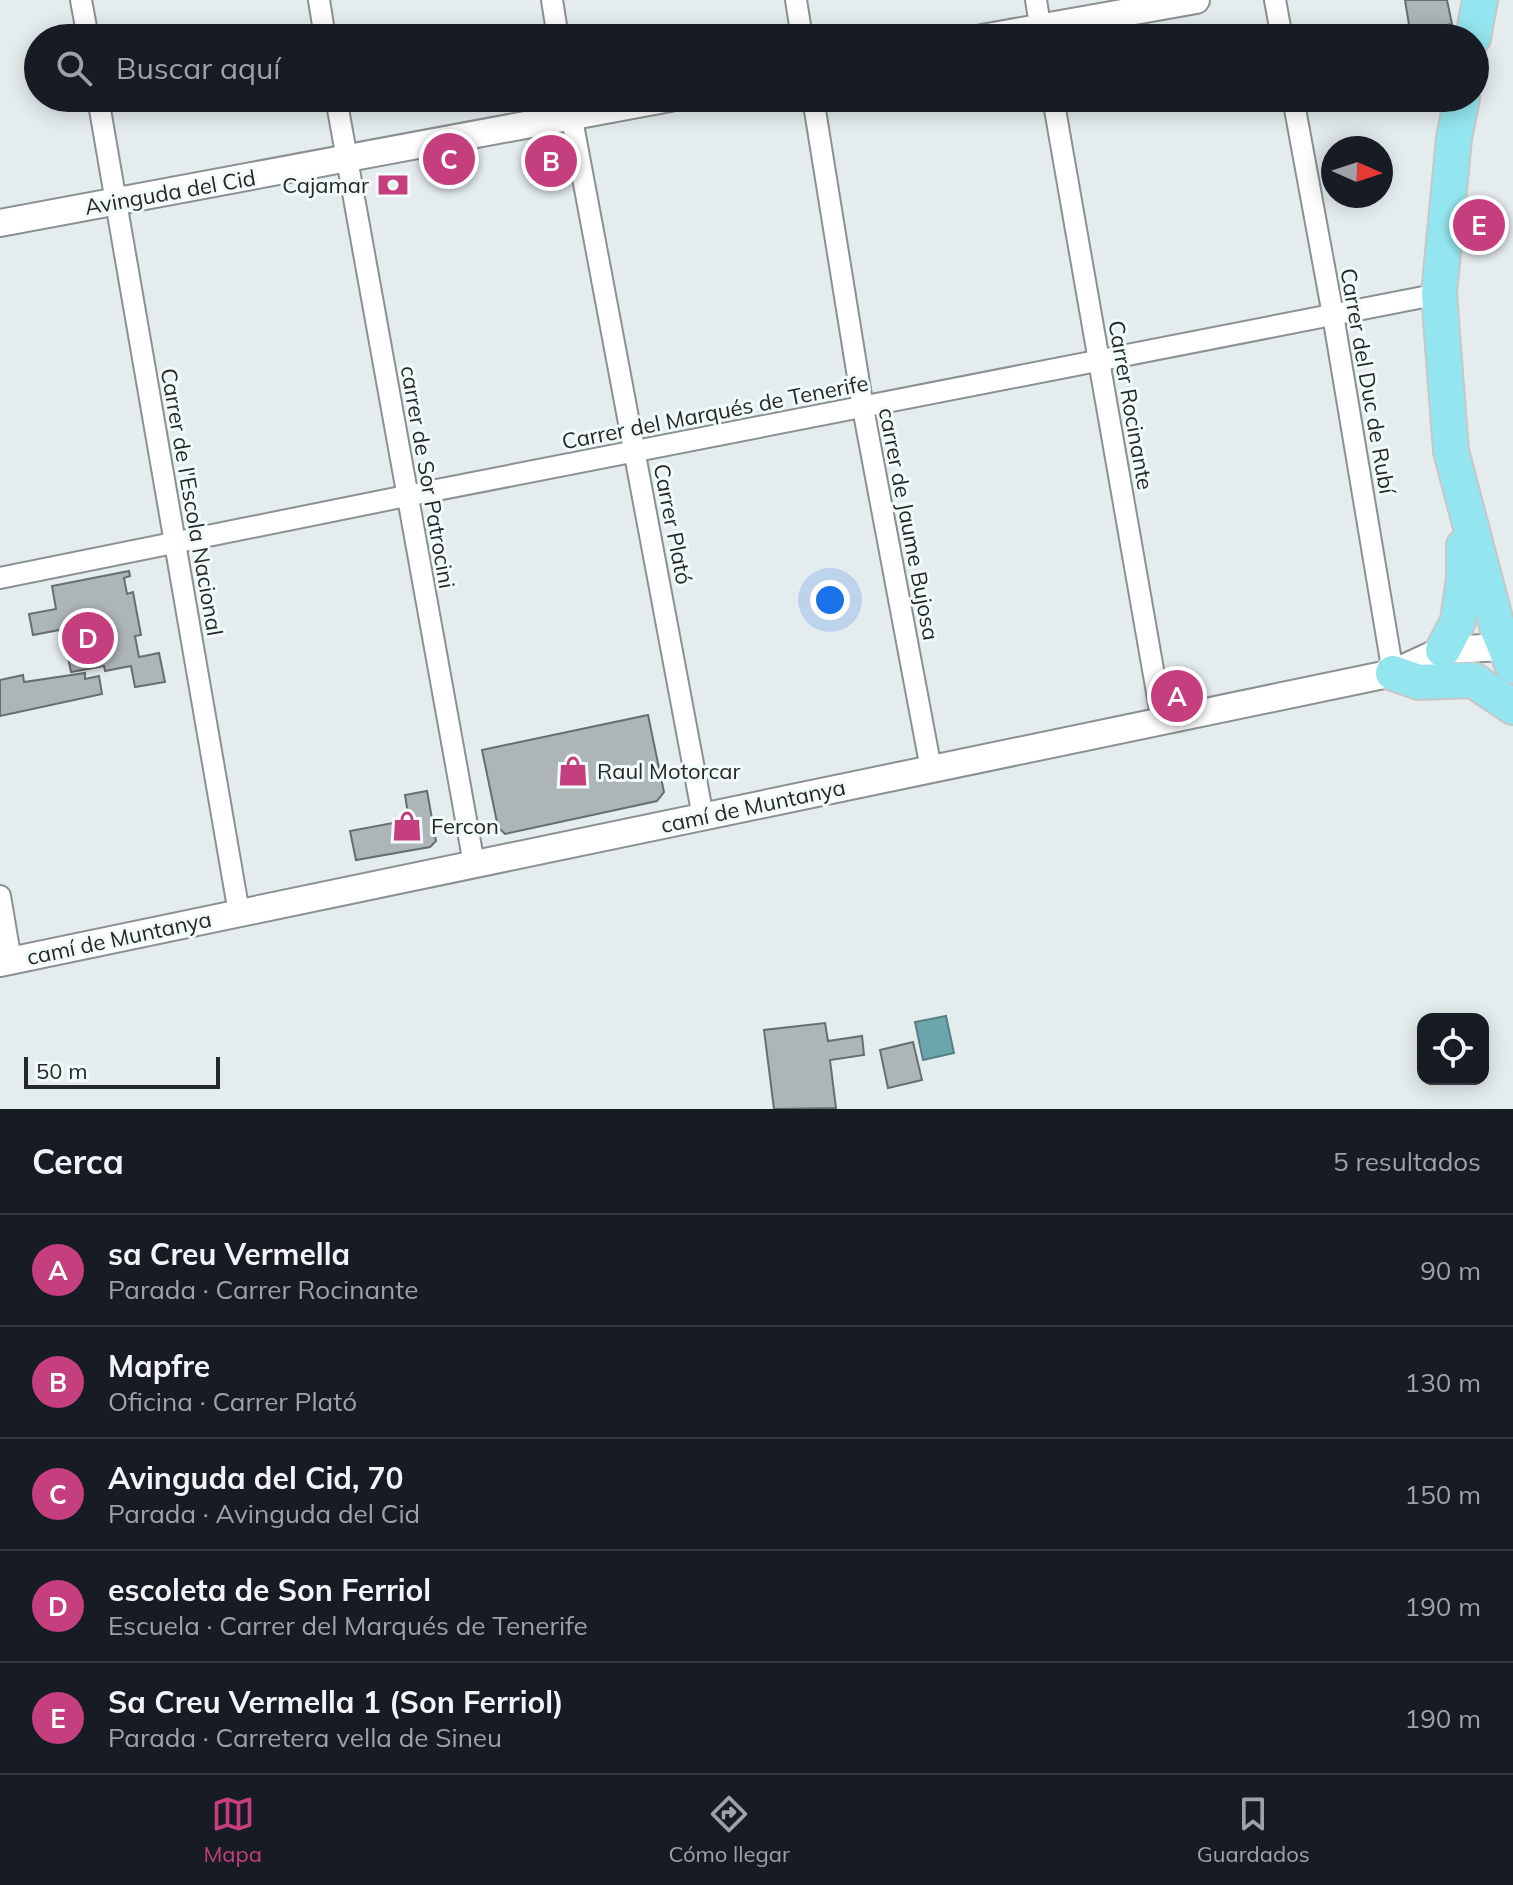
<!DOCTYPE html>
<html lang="es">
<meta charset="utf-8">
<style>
:root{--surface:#171b24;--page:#242831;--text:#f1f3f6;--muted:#9ea1a6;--line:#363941;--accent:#c53e7e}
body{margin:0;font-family:Mulish,sans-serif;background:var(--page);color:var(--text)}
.controls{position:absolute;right:24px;bottom:24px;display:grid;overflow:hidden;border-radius:16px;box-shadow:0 4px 20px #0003}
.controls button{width:72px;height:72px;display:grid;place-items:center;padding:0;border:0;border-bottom:2px solid var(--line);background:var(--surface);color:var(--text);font:40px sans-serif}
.compass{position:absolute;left:1321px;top:136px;width:72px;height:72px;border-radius:50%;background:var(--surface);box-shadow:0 4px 20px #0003;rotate:93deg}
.scale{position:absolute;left:24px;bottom:20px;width:196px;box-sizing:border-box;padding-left:8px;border:4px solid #252828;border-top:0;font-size:22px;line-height:28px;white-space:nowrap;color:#252828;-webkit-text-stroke:6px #f3fafa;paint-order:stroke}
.you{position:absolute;left:830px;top:600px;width:28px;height:28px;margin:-20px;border:6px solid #fff;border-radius:50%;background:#1a73e8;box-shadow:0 0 0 12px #1a73e833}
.badge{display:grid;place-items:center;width:52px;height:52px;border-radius:50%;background:var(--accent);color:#fff;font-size:26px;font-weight:700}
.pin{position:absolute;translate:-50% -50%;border:4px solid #fff;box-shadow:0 2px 8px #0006}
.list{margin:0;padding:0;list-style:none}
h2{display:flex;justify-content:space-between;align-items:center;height:104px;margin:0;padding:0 32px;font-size:34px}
h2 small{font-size:26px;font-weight:400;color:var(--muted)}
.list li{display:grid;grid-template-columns:52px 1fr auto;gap:24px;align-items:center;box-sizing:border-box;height:112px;padding:0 32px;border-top:2px solid var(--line)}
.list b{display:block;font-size:30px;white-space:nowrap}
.list p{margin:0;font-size:26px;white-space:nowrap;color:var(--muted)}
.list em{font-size:26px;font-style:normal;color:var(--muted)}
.icon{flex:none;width:44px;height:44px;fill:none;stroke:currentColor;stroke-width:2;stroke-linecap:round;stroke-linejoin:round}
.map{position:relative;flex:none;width:1513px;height:1109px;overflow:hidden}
.search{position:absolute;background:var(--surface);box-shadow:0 4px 20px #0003;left:24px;right:24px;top:24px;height:88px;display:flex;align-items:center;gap:20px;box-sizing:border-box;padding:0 28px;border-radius:44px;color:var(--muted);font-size:30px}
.sheet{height:664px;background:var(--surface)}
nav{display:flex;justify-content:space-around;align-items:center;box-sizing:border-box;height:112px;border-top:2px solid var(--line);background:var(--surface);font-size:22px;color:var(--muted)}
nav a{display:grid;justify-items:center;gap:4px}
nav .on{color:var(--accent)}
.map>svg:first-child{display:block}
</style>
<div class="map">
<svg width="1513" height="1109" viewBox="0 0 1513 1109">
<rect width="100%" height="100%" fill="#e5eced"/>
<polygon fill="#6ca6ad" stroke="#578085" stroke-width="2" points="946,1016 954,1053 923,1060 915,1022"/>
<g fill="#aeb5b6" stroke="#686e6f" stroke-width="2">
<polygon points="1405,0 1447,0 1452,24 1410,31"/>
<polygon points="129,571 130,576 124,578 127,594 133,592 141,635 135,636 139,657 159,653 165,682 135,687 131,666 105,671 104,666 71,672 66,647 78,644 75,627 33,635 29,614 56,609 52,586"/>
<polygon points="85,673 85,679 99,676 102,694 0,716 0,680 23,675 24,682"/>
<polygon points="648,715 664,792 657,801 505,834 498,827 482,750"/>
<polygon points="427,791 436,841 430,847 356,860 350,831 409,820 405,795"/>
<polygon points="825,1023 828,1041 862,1036 864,1055 830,1060 836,1108 774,1109 764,1030"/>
<polygon points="913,1042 922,1080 888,1088 880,1050"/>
</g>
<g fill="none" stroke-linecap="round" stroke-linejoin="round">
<g stroke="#8b9192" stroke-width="24">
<g id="minor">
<polyline points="81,0 88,38"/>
<polyline points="319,0 325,38"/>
<polyline points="552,0 558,38"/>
<polyline points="796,0 802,38"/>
<polyline points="1036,0 1042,38"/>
<polyline points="1275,0 1282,38"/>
<polyline points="98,98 239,913"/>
<polyline points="336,98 474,864"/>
<polyline points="568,98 703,817"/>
<polyline points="813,98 863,408 931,769"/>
<polyline points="1053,98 1162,721"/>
<polyline points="1293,98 1333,315 1393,673"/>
<polyline points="0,578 406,496 1439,294"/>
<polyline points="0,896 11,961"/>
</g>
</g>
<g stroke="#8b9192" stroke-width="30">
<g id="tertiary">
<polyline points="982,38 1196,0"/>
<polyline points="0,223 670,98"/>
<polyline points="0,963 1393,673 1443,650 1504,647"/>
</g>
</g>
<g stroke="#c6c7c7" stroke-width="38">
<g id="primary">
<polyline points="1473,38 1480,0"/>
<polyline points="1462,98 1454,138 1439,294 1451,451 1498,630 1513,666"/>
<polyline points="1443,650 1458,621 1464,578 1464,546"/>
<polyline points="1393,673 1419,682 1473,680 1513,707"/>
</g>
</g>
<use href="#minor" stroke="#fff" stroke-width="20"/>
<use href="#tertiary" stroke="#fff" stroke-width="26"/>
<use href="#primary" stroke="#93e6ef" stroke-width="34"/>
</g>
<defs>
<g id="bank-bare" transform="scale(2.4)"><path d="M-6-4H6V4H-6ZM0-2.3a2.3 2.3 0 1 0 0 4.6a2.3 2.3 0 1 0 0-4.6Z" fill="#c53e7e" stroke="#f3fafa" stroke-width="2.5" paint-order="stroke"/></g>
<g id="shop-bare" transform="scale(2.4)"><path d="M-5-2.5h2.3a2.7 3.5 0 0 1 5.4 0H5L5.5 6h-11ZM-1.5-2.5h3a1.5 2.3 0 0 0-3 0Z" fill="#c53e7e" stroke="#f3fafa" stroke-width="2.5" paint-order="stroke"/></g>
</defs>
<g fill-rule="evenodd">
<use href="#bank-bare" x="393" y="185"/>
<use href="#shop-bare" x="573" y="771"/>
<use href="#shop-bare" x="407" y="826"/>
</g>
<g text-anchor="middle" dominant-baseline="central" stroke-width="6" stroke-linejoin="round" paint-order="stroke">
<g font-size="22" fill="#252828" stroke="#f3fafa" text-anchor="start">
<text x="369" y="185" text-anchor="end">Cajamar</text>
<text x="597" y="771">Raul Motorcar</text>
<text x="431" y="826">Fercon</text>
</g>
<g font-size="22" fill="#252828" stroke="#f3fafa">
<text transform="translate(170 192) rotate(-10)">Avinguda del Cid</text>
<text transform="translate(1368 381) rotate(80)">Carrer del Duc de Rubí</text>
<text transform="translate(1131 405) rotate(80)">Carrer Rocinante</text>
<text transform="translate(715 412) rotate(-11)">Carrer del Marqués de Tenerife</text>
<text transform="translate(428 477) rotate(80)">carrer de Sor Patrocini</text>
<text transform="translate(192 502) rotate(80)">Carrer de l'Escola Nacional</text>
<text transform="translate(673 524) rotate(79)">Carrer Plató</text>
<text transform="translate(909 524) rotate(79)">carrer de Jaume Bujosa</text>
<text transform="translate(753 806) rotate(-12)">camí de Muntanya</text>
<text transform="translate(119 938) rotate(-12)">camí de Muntanya</text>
</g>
</g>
</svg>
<div class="controls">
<button><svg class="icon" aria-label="locate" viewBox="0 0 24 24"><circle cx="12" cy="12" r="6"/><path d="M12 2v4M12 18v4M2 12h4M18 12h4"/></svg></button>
</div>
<svg class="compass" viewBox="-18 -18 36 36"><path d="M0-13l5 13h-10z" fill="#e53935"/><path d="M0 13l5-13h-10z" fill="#9ea1a6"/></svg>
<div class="scale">50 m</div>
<div class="you"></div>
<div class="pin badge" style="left:1177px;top:696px">A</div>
<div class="pin badge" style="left:551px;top:161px">B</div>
<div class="pin badge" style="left:449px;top:159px">C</div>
<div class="pin badge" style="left:88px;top:638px">D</div>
<div class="pin badge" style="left:1479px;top:225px">E</div>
<div class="search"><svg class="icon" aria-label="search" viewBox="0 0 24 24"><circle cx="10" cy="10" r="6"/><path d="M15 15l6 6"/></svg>Buscar aquí</div>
</div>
<section class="sheet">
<h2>Cerca<small>5 resultados</small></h2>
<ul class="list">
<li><span class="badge">A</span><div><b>sa Creu Vermella</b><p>Parada · Carrer Rocinante</p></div><em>90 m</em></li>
<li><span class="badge">B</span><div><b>Mapfre</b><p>Oficina · Carrer Plató</p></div><em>130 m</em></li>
<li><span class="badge">C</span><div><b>Avinguda del Cid, 70</b><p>Parada · Avinguda del Cid</p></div><em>150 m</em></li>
<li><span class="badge">D</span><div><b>escoleta de Son Ferriol</b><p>Escuela · Carrer del Marqués de Tenerife</p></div><em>190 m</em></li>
<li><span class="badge">E</span><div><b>Sa Creu Vermella 1 (Son Ferriol)</b><p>Parada · Carretera vella de Sineu</p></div><em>190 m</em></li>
</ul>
</section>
<nav>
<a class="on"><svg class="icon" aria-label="map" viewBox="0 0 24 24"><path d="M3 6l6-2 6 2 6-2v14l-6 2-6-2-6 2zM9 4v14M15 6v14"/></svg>Mapa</a>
<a><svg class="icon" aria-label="directions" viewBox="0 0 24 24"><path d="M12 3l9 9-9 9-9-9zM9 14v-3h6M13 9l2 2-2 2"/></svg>Cómo llegar</a>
<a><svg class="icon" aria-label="saved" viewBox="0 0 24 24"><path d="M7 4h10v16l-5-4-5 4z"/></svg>Guardados</a>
</nav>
